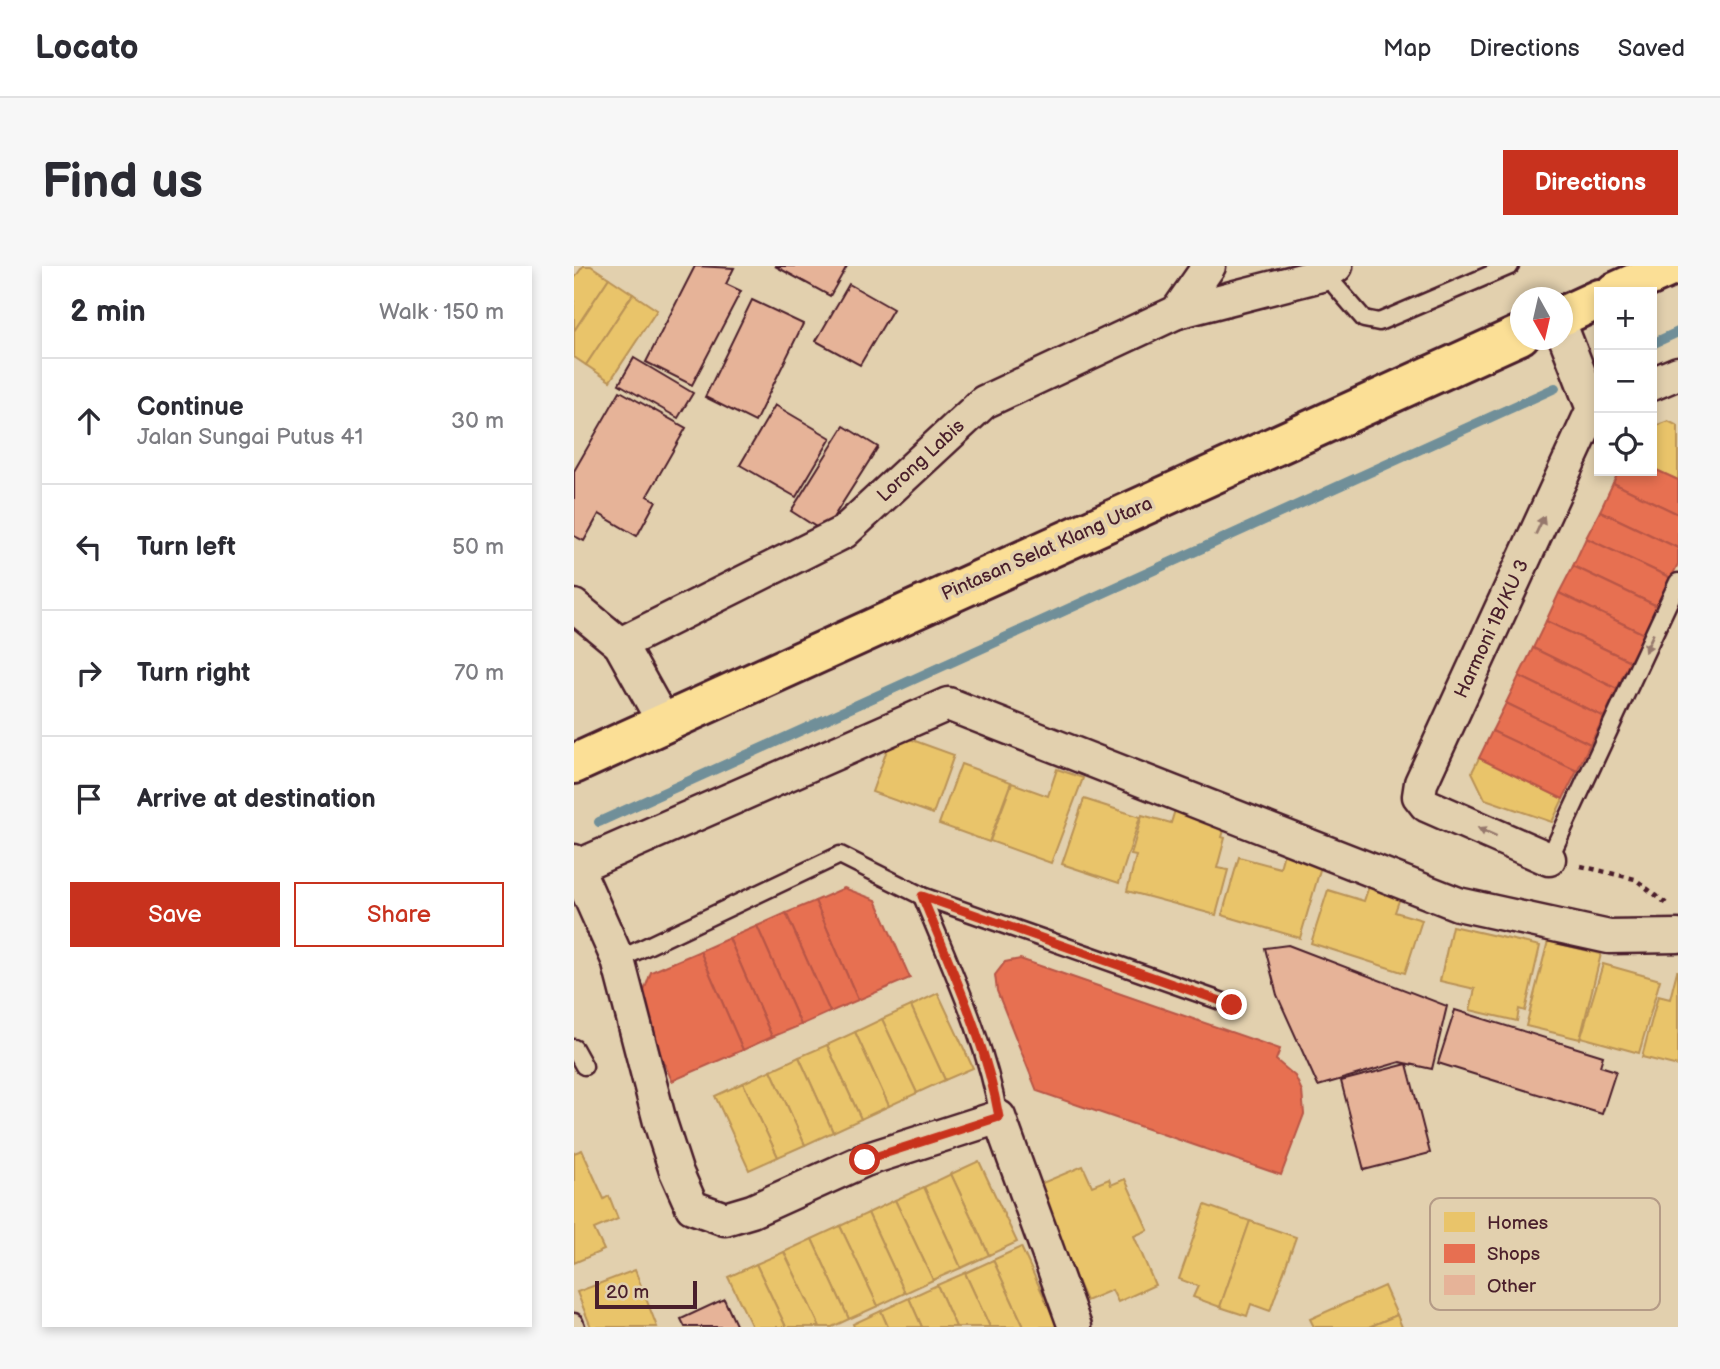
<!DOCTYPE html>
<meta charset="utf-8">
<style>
:root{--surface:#fff;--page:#f7f7f7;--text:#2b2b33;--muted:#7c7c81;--line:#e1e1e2;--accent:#c8321e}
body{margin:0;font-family:"Balsamiq Sans",sans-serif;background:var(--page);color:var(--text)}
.controls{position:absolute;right:21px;top:21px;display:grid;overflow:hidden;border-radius:0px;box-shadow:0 4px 10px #0003}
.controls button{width:63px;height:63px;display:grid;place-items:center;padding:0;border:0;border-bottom:2px solid var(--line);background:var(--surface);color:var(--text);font:35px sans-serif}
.compass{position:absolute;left:936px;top:21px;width:63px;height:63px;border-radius:50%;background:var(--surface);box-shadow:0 4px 10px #0003;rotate:172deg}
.scale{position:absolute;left:21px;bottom:18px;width:102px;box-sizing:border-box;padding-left:7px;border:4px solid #4a1f2b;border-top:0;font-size:19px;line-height:24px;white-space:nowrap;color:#4a1f2b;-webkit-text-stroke:5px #e2d0ae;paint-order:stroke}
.stop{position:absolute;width:21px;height:21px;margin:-16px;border:5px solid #c8321e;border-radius:50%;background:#fff}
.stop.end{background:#c8321e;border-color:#fff;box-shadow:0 2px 7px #0008}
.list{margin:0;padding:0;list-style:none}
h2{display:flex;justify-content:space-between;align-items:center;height:91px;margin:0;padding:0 28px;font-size:30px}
h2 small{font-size:23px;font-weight:400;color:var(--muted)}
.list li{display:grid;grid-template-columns:46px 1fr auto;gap:21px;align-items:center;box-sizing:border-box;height:126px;padding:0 28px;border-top:2px solid var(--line)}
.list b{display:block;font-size:26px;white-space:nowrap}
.list p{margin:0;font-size:23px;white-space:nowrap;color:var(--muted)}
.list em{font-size:23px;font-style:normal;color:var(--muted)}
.actions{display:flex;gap:14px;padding:21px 28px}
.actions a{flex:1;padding:16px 0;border:2px solid var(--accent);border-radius:0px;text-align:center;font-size:24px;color:var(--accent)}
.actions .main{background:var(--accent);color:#fff}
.icon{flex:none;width:38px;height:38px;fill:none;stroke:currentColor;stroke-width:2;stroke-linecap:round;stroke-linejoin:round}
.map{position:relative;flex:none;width:1104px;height:1061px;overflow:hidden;border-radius:0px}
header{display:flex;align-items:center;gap:42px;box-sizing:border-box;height:98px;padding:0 35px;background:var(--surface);border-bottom:2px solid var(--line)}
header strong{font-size:33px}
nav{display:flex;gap:38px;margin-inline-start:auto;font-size:24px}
.intro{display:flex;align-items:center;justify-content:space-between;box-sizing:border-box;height:168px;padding:0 42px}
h1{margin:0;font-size:49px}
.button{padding:18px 32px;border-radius:0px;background:var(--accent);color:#fff;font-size:24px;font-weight:700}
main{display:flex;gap:42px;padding:0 42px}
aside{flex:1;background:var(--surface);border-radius:0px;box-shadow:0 4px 10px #0003}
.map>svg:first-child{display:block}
</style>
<header>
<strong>Locato</strong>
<nav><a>Map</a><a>Directions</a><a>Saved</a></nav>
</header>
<div class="intro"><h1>Find us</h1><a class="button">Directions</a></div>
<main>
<aside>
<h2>2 min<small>Walk · 150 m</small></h2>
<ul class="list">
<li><svg class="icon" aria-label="ahead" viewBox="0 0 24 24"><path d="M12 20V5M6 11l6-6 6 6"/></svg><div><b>Continue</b><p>Jalan Sungai Putus 41</p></div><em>30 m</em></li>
<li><svg class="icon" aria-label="left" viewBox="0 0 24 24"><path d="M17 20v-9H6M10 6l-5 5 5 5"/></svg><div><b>Turn left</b></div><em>50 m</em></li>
<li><svg class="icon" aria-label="right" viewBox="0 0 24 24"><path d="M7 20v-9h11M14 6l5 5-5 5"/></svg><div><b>Turn right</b></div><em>70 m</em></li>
<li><svg class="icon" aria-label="arrive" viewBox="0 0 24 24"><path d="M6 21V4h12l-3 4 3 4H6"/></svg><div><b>Arrive at destination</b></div></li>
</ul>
<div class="actions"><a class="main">Save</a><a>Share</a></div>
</aside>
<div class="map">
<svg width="1104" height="1061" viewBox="0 0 1104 1061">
<rect width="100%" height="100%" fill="#e2d0ae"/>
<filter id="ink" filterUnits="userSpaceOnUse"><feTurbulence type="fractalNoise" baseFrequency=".0143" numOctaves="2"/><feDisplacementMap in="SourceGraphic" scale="14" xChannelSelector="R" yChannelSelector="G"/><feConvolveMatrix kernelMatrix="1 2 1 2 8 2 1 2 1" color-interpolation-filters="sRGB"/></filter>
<g filter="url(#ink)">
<g fill="#e9c46a" stroke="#b99257" stroke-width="2">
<polygon points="9,0 17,0 35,12 0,65 0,13"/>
<polygon points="35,12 59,28 12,99 0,91 0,65"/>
<polygon points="59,28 83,44 36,115 12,99"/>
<polygon points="1094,155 1104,160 1104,214 1078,202 1078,161"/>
<polygon points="319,467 380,489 359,548 298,526"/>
<polygon points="905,492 989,533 978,556 911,533 898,506"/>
<polygon points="387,498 437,516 415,576 365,558"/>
<polygon points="483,503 509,512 477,597 416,575 438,517 474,530"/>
<polygon points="510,533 566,551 545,617 488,598"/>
<polygon points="601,544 652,558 648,571 651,572 643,602 654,604 642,649 553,625 562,590 557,589 568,549 597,557"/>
<polygon points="710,587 748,597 726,672 648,649 665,591 706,602"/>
<polygon points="795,620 827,629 821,646 848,654 831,707 737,677 754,624 790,635"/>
<polygon points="878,660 966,680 951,745 945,743 943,755 896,744 901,723 866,715"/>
<polygon points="974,675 1027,688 1006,773 952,760"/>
<polygon points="1029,698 1086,714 1065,787 1007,771"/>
<polygon points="1103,705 1104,705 1104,800 1068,791 1084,730 1096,733"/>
<polygon points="364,727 399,802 371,814 337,740"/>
<polygon points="337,740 371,814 343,827 308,753"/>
<polygon points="308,753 343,827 315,840 281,766"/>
<polygon points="281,766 315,840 287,853 253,779"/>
<polygon points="253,779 287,853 259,866 225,791"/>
<polygon points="225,791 259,866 231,879 197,804"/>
<polygon points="197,804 231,879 204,891 169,817"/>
<polygon points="169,817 204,891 175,904 141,830"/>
<polygon points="8,884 30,933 35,930 44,953 20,963 30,984 0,997 0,887"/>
<polygon points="405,895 443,976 415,989 377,908"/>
<polygon points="509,900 518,920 535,913 537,919 551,913 574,964 560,970 581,1019 544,1036 538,1024 512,1035 496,999 490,1002 461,920"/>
<polygon points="377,908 415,989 387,1002 350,921"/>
<polygon points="350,921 387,1002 359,1014 321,934"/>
<polygon points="321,934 359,1014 331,1027 294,947"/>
<polygon points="631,939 676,955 646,1041 619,1031 624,1020 605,1013"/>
<polygon points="294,947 331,1027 304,1040 266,960"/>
<polygon points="676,955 722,971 696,1045 677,1038 673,1050 646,1041"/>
<polygon points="266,960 304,1040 275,1053 238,973"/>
<polygon points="238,973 275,1053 258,1061 246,1061 210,986"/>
<polygon points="447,981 484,1061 450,1061 419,994"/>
<polygon points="210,986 246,1061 212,1061 182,998"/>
<polygon points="419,994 450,1061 416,1061 391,1007"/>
<polygon points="182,998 212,1061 178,1061 154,1011"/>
<polygon points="61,1004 83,1061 17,1061 3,1026"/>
<polygon points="391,1007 416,1061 382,1061 363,1019"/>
<polygon points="363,1019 382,1061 348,1061 335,1032"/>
<polygon points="810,1020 823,1049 795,1061 740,1061 736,1053"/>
<polygon points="335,1032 348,1061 314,1061 307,1045"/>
<polygon points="307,1045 314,1061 280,1061 279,1058"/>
<polygon points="823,1049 828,1061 795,1061"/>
</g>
<g fill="#e76f51" stroke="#b85746" stroke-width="2">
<polygon points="1078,202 1104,214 1104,248 1039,217 1045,205 1078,205"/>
<polygon points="1039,217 1104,248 1104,282 1026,245"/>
<polygon points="1026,245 1104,282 1104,298 1097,312 1012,272"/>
<polygon points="1012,272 1097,312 1083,340 999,300"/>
<polygon points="999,300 1083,340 1070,368 985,327"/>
<polygon points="985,327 1070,368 1056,395 972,355"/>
<polygon points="972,355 1056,395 1043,423 959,382"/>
<polygon points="959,382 1043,423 1030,451 945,410"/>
<polygon points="945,410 1030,451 1016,478 932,437"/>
<polygon points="932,437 1016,478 1003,505 918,465"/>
<polygon points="918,465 1003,505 989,533 905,492"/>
<polygon points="270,622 302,634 336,712 284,734 241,635"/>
<polygon points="241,635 284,734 256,746 212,647"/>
<polygon points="212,647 256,746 227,759 183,660"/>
<polygon points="183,660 227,759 198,771 155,672"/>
<polygon points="155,672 198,771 169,784 126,685"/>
<polygon points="126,685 169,784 98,815 65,739 77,706"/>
<polygon points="446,693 706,783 702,794 721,810 728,825 730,848 707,909 463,825 423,725 421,709 431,696"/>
</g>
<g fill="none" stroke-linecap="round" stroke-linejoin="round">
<g stroke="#6f8f99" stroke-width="10">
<polyline points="1078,78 1104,66"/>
<polyline points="25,556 981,122"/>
</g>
</g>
<g fill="#e6b398" stroke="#4a1f2b" stroke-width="2">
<polygon points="121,0 160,2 152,18 167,25 118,119 72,96"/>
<polygon points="201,0 273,0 256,30"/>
<polygon points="275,18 319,43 286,99 242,75"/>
<polygon points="178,34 229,58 181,156 131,131"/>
<polygon points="60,92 119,127 104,152 45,118"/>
<polygon points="46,125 112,162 73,230 82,235 63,270 25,248 10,275 0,270 0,205"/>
<polygon points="201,139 257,172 222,231 166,199"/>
<polygon points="270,160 304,181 250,266 217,245"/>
<polygon points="714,679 873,740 858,803 826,796 744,820 703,729 691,682"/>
<polygon points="881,744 1029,790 1026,800 1042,805 1028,848 864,797"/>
<polygon points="833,798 856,887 790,904 767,815"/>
<polygon points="150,1033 163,1061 111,1061 107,1053"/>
</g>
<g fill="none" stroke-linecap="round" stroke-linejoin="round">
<g stroke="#4a1f2b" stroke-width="21">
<g id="lane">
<polyline points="751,8 790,53 805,56 936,0"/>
<polyline points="975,593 1104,316"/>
<path d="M348 630C377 702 412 775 425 851"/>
<polyline points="44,694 266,589 348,630 658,739"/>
<polyline points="0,782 10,800"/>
<polyline points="0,1056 2,1061"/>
</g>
</g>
<g stroke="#4a1f2b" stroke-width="37">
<g id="street">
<polyline points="603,46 751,8 762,0"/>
<polyline points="1078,118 1104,107"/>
<polyline points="0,340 46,378 90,457"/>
<polyline points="46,378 270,266 410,136 603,46 635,0"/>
<polyline points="975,593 852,539 845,530 847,517 1019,143 988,63"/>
<polyline points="0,595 44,694 86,856 102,905 118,941 151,953 178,945 291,894 425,851 501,1061"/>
<polyline points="2,601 374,438 884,638 1035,671 1104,670"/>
</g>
</g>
<g stroke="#4a1f2b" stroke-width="44">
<g id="highway">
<polyline points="1041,26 1099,0"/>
<polyline points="988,50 1025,33"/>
<polyline points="0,498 946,69"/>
</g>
</g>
<polyline stroke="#4a1f2b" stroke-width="4.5" stroke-dasharray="5 5" stroke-linecap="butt" points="1007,600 1061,613 1093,638"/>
<use href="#lane" stroke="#e2d0ae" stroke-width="16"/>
<use href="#street" stroke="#e2d0ae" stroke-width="32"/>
<use href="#highway" stroke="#fbdf96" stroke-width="38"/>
</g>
<defs><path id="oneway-solid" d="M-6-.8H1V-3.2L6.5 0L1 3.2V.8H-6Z" transform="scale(1.75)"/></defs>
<g fill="#96786c">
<use href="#oneway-solid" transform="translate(966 259) rotate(-65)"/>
<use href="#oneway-solid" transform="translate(1075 377) rotate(115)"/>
<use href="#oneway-solid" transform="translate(913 566) rotate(-156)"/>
</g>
</g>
<g fill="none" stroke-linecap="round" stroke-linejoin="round" filter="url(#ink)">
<path stroke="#c8321e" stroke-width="9" d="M291 894 425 851C412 775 377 702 348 630L658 739"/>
</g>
<g text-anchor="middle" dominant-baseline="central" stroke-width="7" stroke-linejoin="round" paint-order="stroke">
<g font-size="19" fill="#4a1f2b" stroke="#e2d0ae">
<text transform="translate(347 195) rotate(-43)">Lorong Labis</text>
<text transform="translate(473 283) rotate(-24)">Pintasan Selat Klang Utara</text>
<text transform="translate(918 363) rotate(-65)">Harmoni 1B/KU 3</text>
</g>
</g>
<rect x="856" y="932" width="230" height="112" rx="10" fill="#e2d0ae" stroke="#b49b87" stroke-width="2"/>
<rect x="870" y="946" width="31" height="20" fill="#e9c46a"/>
<rect x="870" y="978" width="31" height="19" fill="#e76f51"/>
<rect x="870" y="1009" width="31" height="20" fill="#e6b398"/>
<g font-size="19" fill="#4a1f2b">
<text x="913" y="963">Homes</text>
<text x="913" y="994">Shops</text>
<text x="913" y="1026">Other</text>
</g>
</svg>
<div class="controls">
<button>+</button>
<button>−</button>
<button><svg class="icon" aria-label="locate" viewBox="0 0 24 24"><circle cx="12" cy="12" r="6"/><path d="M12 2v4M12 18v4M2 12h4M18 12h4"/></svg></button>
</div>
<svg class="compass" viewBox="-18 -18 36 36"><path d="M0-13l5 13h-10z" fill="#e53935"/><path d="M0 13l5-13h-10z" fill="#7c7c81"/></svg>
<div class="scale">20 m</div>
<div class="stop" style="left:291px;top:894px"></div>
<div class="stop end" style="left:658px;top:739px"></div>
</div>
</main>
